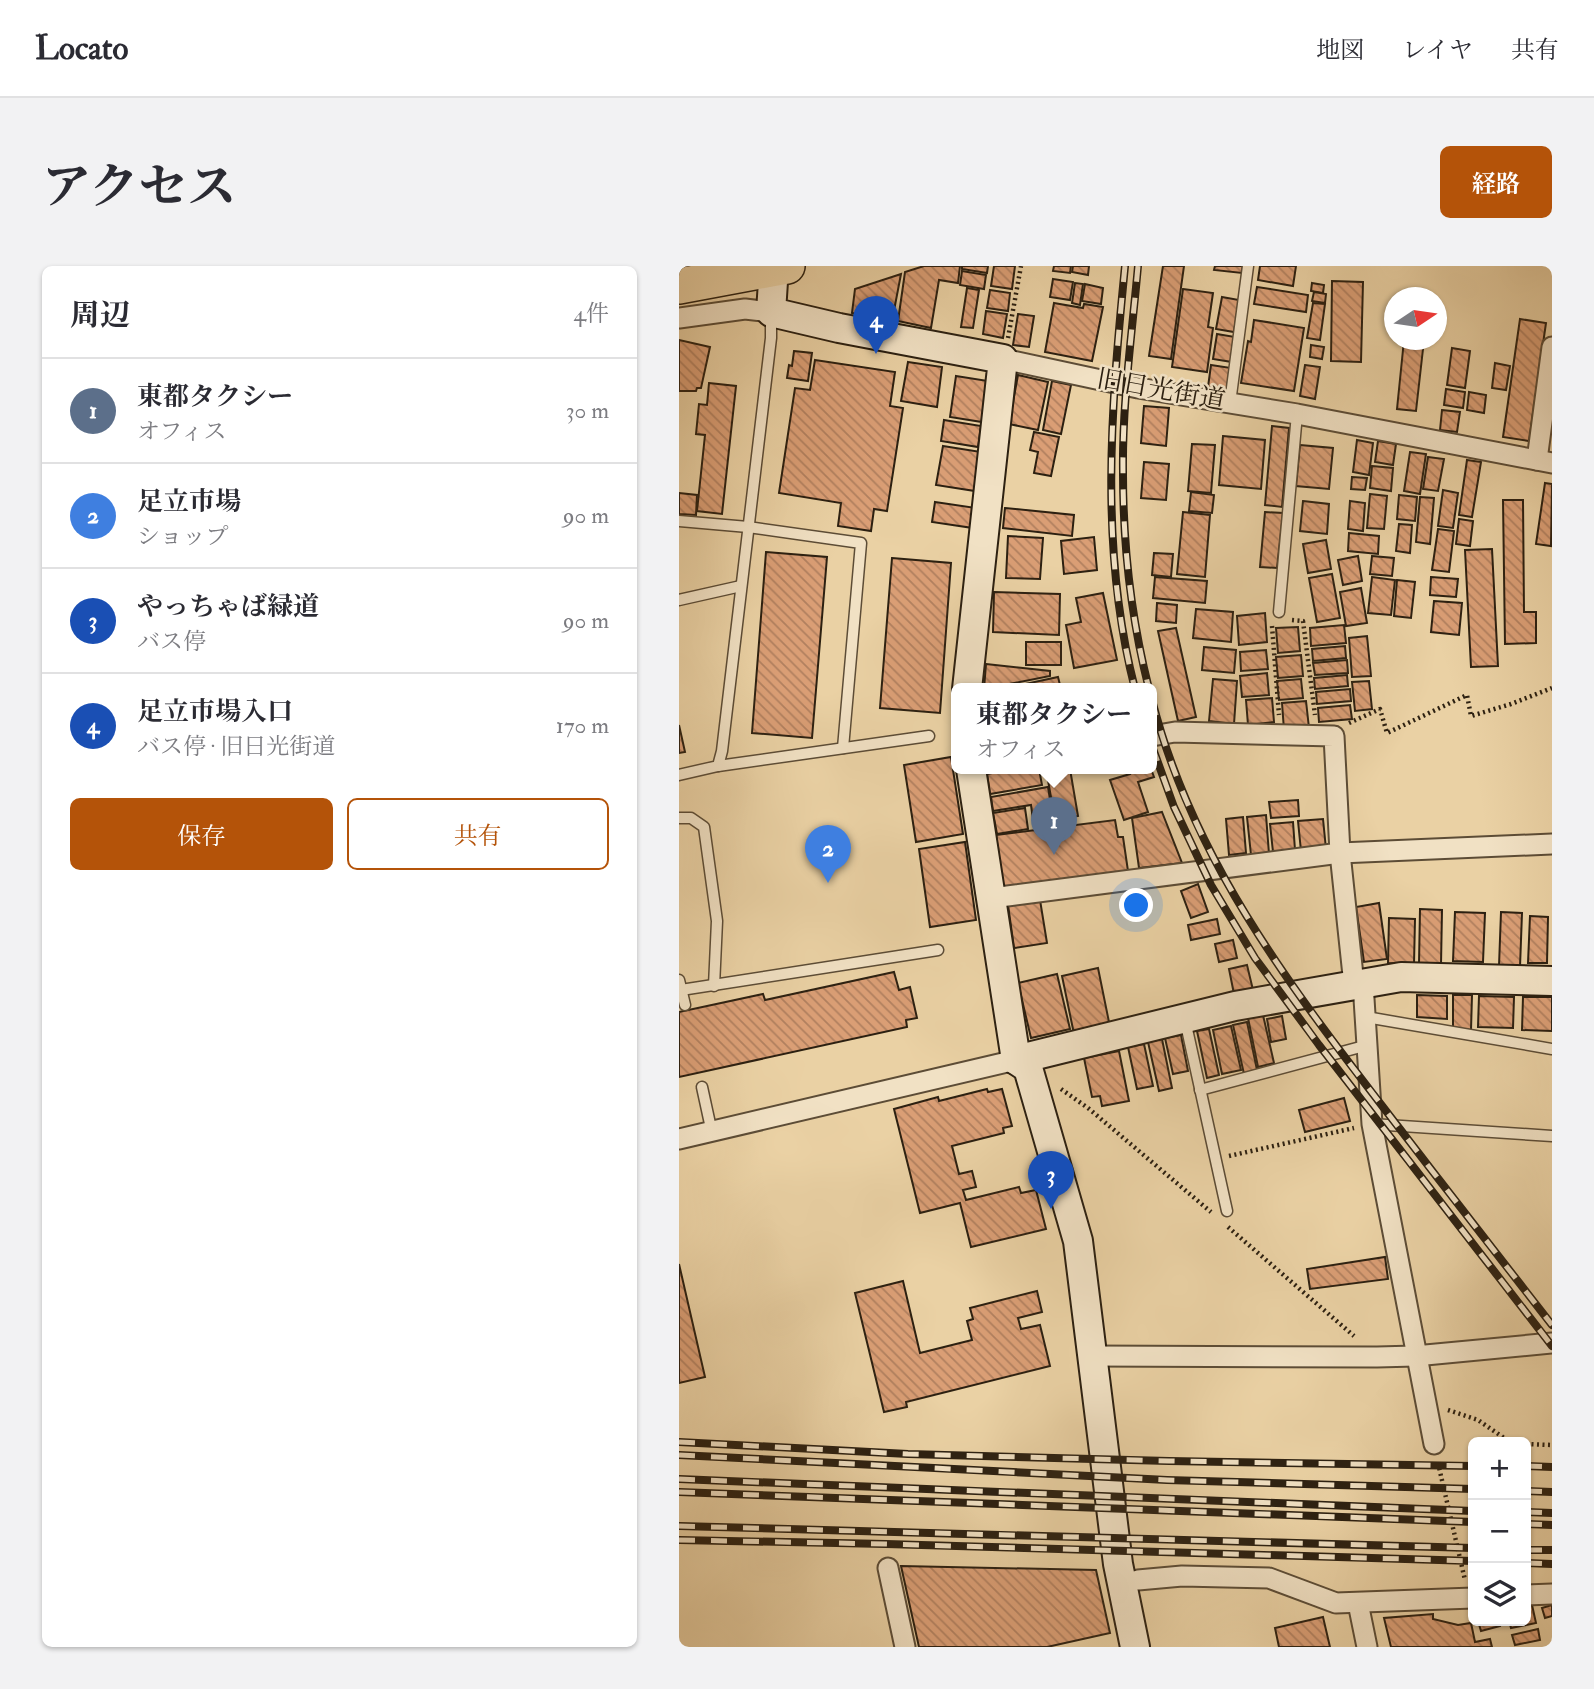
<!DOCTYPE html>
<html lang="ja">
<meta charset="utf-8">
<style>
:root{--surface:#fff;--page:#f2f2f3;--text:#2b2b33;--muted:#7c7c81;--line:#e1e1e2;--accent:#b45309}
body{margin:0;font-family:"IM FELL Double Pica","Noto Serif JP",serif;background:var(--page);color:var(--text)}
.controls{position:absolute;right:21px;bottom:21px;display:grid;overflow:hidden;border-radius:10px;box-shadow:0 2px 5px #0004}
.controls button{width:63px;height:63px;display:grid;place-items:center;padding:0;border:0;border-bottom:2px solid var(--line);background:var(--surface);color:var(--text);font:35px sans-serif}
.compass{position:absolute;left:705px;top:21px;width:63px;height:63px;border-radius:50%;background:var(--surface);box-shadow:0 2px 5px #0004;rotate:77deg}
.you{position:absolute;left:458px;top:640px;width:24px;height:24px;margin:-18px;border:5px solid #fff;border-radius:50%;background:#1a73e8;box-shadow:0 0 0 10px #1a73e833}
.badge{display:grid;place-items:center;width:46px;height:46px;border-radius:50%;background:var(--accent);color:#fff;font-size:23px;font-weight:700}
.pin{position:absolute;translate:-50% -58px;filter:drop-shadow(0 2px 4px #0008)}
.pin::after{content:'';position:absolute;top:37px;width:24px;height:21px;background:inherit;clip-path:polygon(0 0,100% 0,50% 100%)}
.popup{position:absolute;left:272px;top:417px;width:206px;height:91px;box-sizing:border-box;display:grid;place-content:center;border-radius:10px;background:var(--surface);filter:drop-shadow(0 2px 5px #0005);font-size:23px;white-space:nowrap;color:var(--muted)}
.popup b{font-size:26px;color:var(--text)}
.popup::after{content:'';position:absolute;left:50%;top:100%;margin-left:-14px;border:14px solid transparent;border-top-color:var(--surface)}
.list{margin:0;padding:0;list-style:none}
h2{display:flex;justify-content:space-between;align-items:center;height:91px;margin:0;padding:0 28px;font-size:30px}
h2 small{font-size:23px;font-weight:400;color:var(--muted)}
.list li{display:grid;grid-template-columns:46px 1fr auto;gap:21px;align-items:center;box-sizing:border-box;height:105px;padding:0 28px;border-top:2px solid var(--line)}
.list b{display:block;font-size:26px;white-space:nowrap}
.list p{margin:0;font-size:23px;white-space:nowrap;color:var(--muted)}
.list em{font-size:23px;font-style:normal;color:var(--muted)}
.actions{display:flex;gap:14px;padding:21px 28px}
.actions a{flex:1;padding:16px 0;border:2px solid var(--accent);border-radius:10px;text-align:center;font-size:24px;color:var(--accent)}
.actions .main{background:var(--accent);color:#fff}
.icon{flex:none;width:38px;height:38px;fill:none;stroke:currentColor;stroke-width:2;stroke-linecap:round;stroke-linejoin:round}
.map{position:relative;flex:none;width:873px;height:1381px;overflow:hidden;border-radius:10px}
header{display:flex;align-items:center;gap:42px;box-sizing:border-box;height:98px;padding:0 35px;background:var(--surface);border-bottom:2px solid var(--line)}
header strong{font-size:33px}
nav{display:flex;gap:38px;margin-inline-start:auto;font-size:24px}
.intro{display:flex;align-items:center;justify-content:space-between;box-sizing:border-box;height:168px;padding:0 42px}
h1{margin:0;font-size:49px}
.button{padding:18px 32px;border-radius:10px;background:var(--accent);color:#fff;font-size:24px;font-weight:700}
main{display:flex;gap:42px;padding:0 42px}
aside{flex:1;background:var(--surface);border-radius:10px;box-shadow:0 2px 5px #0004}
.map>svg:first-child{display:block}
</style>
<header>
<strong>Locato</strong>
<nav><a>地図</a><a>レイヤ</a><a>共有</a></nav>
</header>
<div class="intro"><h1>アクセス</h1><a class="button">経路</a></div>
<main>
<aside>
<h2>周辺<small>4件</small></h2>
<ul class="list">
<li><span class="badge" style="background:#5c6f8a">1</span><div><b>東都タクシー</b><p>オフィス</p></div><em>30 m</em></li>
<li><span class="badge" style="background:#3f7fe0">2</span><div><b>足立市場</b><p>ショップ</p></div><em>90 m</em></li>
<li><span class="badge" style="background:#1a4fb4">3</span><div><b>やっちゃば緑道</b><p>バス停</p></div><em>90 m</em></li>
<li><span class="badge" style="background:#1a4fb4">4</span><div><b>足立市場入口</b><p>バス停 · 旧日光街道</p></div><em>170 m</em></li>
</ul>
<div class="actions"><a class="main">保存</a><a>共有</a></div>
</aside>
<div class="map">
<svg width="873" height="1381" viewBox="0 0 873 1381">
<defs>
<pattern id="building-back-hatch" width="6" height="6" patternUnits="userSpaceOnUse" patternTransform="scale(1.75)"><rect width="6" height="6" fill="#da9e75"/><path d="M-1 5l2 2M0 0l6 6M5-1l2 2" fill="none" stroke="#b1805f"/></pattern>
</defs>
<rect width="100%" height="100%" fill="#ead1a4"/>
<filter id="stains"><feTurbulence type="fractalNoise" baseFrequency=".00286" numOctaves="4"/><feColorMatrix values="0 0 0 0 .2 0 0 0 0 .09 0 0 0 0 .02 0 0 0 .5 -.17"/></filter>
<radialGradient id="worn" r=".72"><stop offset=".6" stop-color="#630" stop-opacity="0"/><stop offset="1" stop-color="#630" stop-opacity=".3"/></radialGradient>
<g fill="url(#building-back-hatch)" stroke="#2c2011" stroke-width="2">
<polygon points="245,0 281,0 279,17 260,14 252,62 219,55 226,6"/>
<polygon points="283,0 309,0 308,7 283,3"/>
<polygon points="315,0 336,0 333,23 312,20"/>
<polygon points="375,0 392,0 391,7 374,5"/>
<polygon points="394,0 410,0 409,9 393,6"/>
<polygon points="484,0 505,0 492,93 470,90"/>
<polygon points="536,0 564,0 563,7 535,4"/>
<polygon points="581,0 617,0 614,20 579,14"/>
<polygon points="283,5 307,9 305,23 281,19"/>
<polygon points="222,8 213,55 173,47 176,23"/>
<polygon points="374,13 394,16 391,34 371,31"/>
<polygon points="653,15 684,16 682,96 652,95"/>
<polygon points="396,17 404,18 401,39 393,37"/>
<polygon points="633,17 645,19 644,27 632,25"/>
<polygon points="406,18 424,22 422,38 403,35"/>
<polygon points="578,21 629,29 627,46 575,38"/>
<polygon points="288,22 300,24 294,62 282,61"/>
<polygon points="504,23 534,27 529,61 534,62 528,106 493,101"/>
<polygon points="311,24 331,27 329,45 308,42"/>
<polygon points="635,26 647,28 646,37 633,35"/>
<polygon points="543,31 560,34 555,66 537,63"/>
<polygon points="375,37 404,42 405,38 424,41 413,95 366,86"/>
<polygon points="634,37 646,38 641,74 628,72"/>
<polygon points="307,45 328,48 324,72 304,68"/>
<polygon points="339,48 355,50 350,81 334,79"/>
<polygon points="841,53 867,57 850,175 824,171"/>
<polygon points="575,54 625,62 615,125 562,117 569,75 572,76"/>
<polygon points="538,68 556,71 553,96 534,93"/>
<polygon points="0,74 31,81 22,122 18,122 17,125 0,125"/>
<polygon points="725,74 745,74 737,145 718,143"/>
<polygon points="632,79 645,81 643,93 631,91"/>
<polygon points="773,82 791,85 786,122 768,119"/>
<polygon points="115,85 133,87 129,115 108,112 110,99 113,100"/>
<polygon points="136,94 216,106 211,140 224,142 208,245 195,243 192,265 159,260 162,237 100,227 116,122 131,124"/>
<polygon points="229,96 263,101 258,141 222,135"/>
<polygon points="816,97 831,100 827,124 813,122"/>
<polygon points="532,99 552,102 548,124 529,121"/>
<polygon points="626,99 641,101 636,133 621,130"/>
<polygon points="339,109 369,116 359,164 330,158"/>
<polygon points="277,110 309,115 303,156 271,151"/>
<polygon points="373,115 392,119 382,168 364,164"/>
<polygon points="30,117 57,120 43,248 18,245 26,169 17,168 20,138 28,139"/>
<polygon points="767,123 786,126 784,142 765,139"/>
<polygon points="790,126 807,129 805,147 788,144"/>
<polygon points="465,140 490,142 487,180 462,177"/>
<polygon points="763,144 781,146 778,166 761,164"/>
<polygon points="265,154 302,160 299,181 262,175"/>
<polygon points="593,160 610,162 603,241 586,239"/>
<polygon points="355,166 380,171 372,210 355,207 359,186 351,184"/>
<polygon points="544,170 586,174 582,223 540,219"/>
<polygon points="678,174 694,177 690,209 674,206"/>
<polygon points="699,175 717,178 714,199 696,196"/>
<polygon points="513,178 536,179 532,227 509,225"/>
<polygon points="621,179 654,182 650,223 617,220"/>
<polygon points="264,180 302,186 296,225 257,219"/>
<polygon points="731,186 747,188 741,228 725,225"/>
<polygon points="749,191 765,193 759,225 744,223"/>
<polygon points="788,194 802,196 793,251 780,249"/>
<polygon points="465,196 490,198 487,234 462,232"/>
<polygon points="693,200 714,202 712,225 691,222"/>
<polygon points="673,211 688,212 686,224 672,223"/>
<polygon points="866,217 873,218 872,280 857,278"/>
<polygon points="764,224 779,227 774,262 759,260"/>
<polygon points="512,226 535,229 533,247 510,245"/>
<polygon points="0,227 18,229 17,249 0,248"/>
<polygon points="691,228 708,230 705,263 688,262"/>
<polygon points="720,229 738,231 736,255 718,253"/>
<polygon points="741,231 755,232 751,278 737,276"/>
<polygon points="824,234 844,234 845,346 857,346 857,377 826,378"/>
<polygon points="624,235 650,238 648,268 621,265"/>
<polygon points="671,235 686,237 684,265 669,263"/>
<polygon points="256,236 297,242 294,262 253,256"/>
<polygon points="326,242 395,249 393,270 324,262"/>
<polygon points="504,246 531,249 526,311 498,308"/>
<polygon points="586,246 604,247 598,302 581,301"/>
<polygon points="780,253 794,255 791,280 777,278"/>
<polygon points="720,258 733,259 731,287 717,285"/>
<polygon points="759,263 775,265 770,306 753,304"/>
<polygon points="670,267 700,270 699,288 669,285"/>
<polygon points="329,270 364,272 361,313 327,312"/>
<polygon points="415,271 418,304 385,308 382,275"/>
<polygon points="647,274 652,303 629,307 624,278"/>
<polygon points="813,283 819,400 792,401 786,284"/>
<polygon points="87,286 148,291 133,472 73,467"/>
<polygon points="475,287 494,288 492,311 473,309"/>
<polygon points="679,290 683,315 664,319 659,294"/>
<polygon points="693,290 715,292 713,310 691,308"/>
<polygon points="213,292 272,297 261,447 201,442"/>
<polygon points="653,308 661,352 638,356 630,312"/>
<polygon points="476,311 528,315 526,337 474,332"/>
<polygon points="693,311 716,314 712,349 689,347"/>
<polygon points="752,311 779,313 777,331 751,329"/>
<polygon points="718,314 736,316 732,352 715,350"/>
<polygon points="682,322 688,357 667,360 661,326"/>
<polygon points="315,326 381,328 380,369 314,366"/>
<polygon points="424,327 438,394 395,402 387,359 402,356 397,332"/>
<polygon points="755,335 783,337 780,369 752,366"/>
<polygon points="478,337 498,339 497,357 477,355"/>
<polygon points="517,343 554,346 552,376 514,372"/>
<polygon points="586,347 588,376 560,379 558,350"/>
<polygon points="665,359 667,377 632,380 631,362"/>
<polygon points="619,361 621,385 599,387 597,362"/>
<polygon points="497,362 517,451 499,455 479,365"/>
<polygon points="688,370 692,410 673,411 670,372"/>
<rect x="347" y="376" width="35" height="23"/>
<polygon points="666,380 667,392 634,395 633,383"/>
<polygon points="525,381 557,384 555,407 523,404"/>
<polygon points="587,384 589,403 562,405 561,386"/>
<polygon points="622,389 624,410 599,412 597,391"/>
<polygon points="668,394 669,407 636,409 634,397"/>
<polygon points="307,398 371,405 371,410 305,423"/>
<polygon points="588,407 590,429 563,431 561,410"/>
<polygon points="668,409 669,420 636,423 635,412"/>
<polygon points="379,411 382,423 323,423"/>
<polygon points="534,413 558,415 555,458 530,455"/>
<polygon points="622,413 624,432 600,434 598,415"/>
<polygon points="690,415 693,443 676,445 673,416"/>
<polygon points="671,423 672,435 638,438 637,426"/>
<polygon points="593,432 595,456 569,459 567,434"/>
<polygon points="627,435 630,462 605,464 603,437"/>
<polygon points="671,439 673,453 640,456 639,442"/>
<polygon points="0,459 6,486 0,487"/>
<polygon points="272,491 284,568 237,576 225,499"/>
<polygon points="334,503 360,503 363,519 311,528 308,508"/>
<polygon points="367,503 391,503 399,550 376,554"/>
<polygon points="449,503 472,503 475,511 459,516 469,546 445,554 431,514 451,508"/>
<polygon points="369,521 375,558 355,561 352,539 314,545 312,531"/>
<polygon points="619,534 620,550 592,552 590,536"/>
<polygon points="346,542 349,563 318,568 314,547"/>
<polygon points="483,546 503,597 460,602 453,552"/>
<polygon points="587,549 590,588 572,589 568,551"/>
<polygon points="564,551 567,587 550,589 547,553"/>
<polygon points="644,553 647,583 622,585 619,555"/>
<polygon points="436,554 439,571 444,571 449,605 324,621 317,569"/>
<polygon points="614,556 616,584 594,586 591,558"/>
<polygon points="286,576 297,654 251,661 240,583"/>
<polygon points="519,618 529,646 512,652 502,625"/>
<polygon points="361,634 368,677 335,682 329,639"/>
<polygon points="700,637 708,693 685,696 677,641"/>
<polygon points="741,643 763,644 762,699 740,698"/>
<polygon points="776,646 806,647 804,696 774,695"/>
<polygon points="822,646 843,647 841,701 820,700"/>
<polygon points="851,650 869,651 868,697 849,697"/>
<polygon points="710,652 736,653 735,698 709,697"/>
<polygon points="538,653 541,668 512,674 509,659"/>
<polygon points="554,674 558,692 540,696 536,678"/>
<polygon points="568,699 574,724 555,728 550,703"/>
<polygon points="419,702 431,761 395,768 383,710"/>
<polygon points="215,706 220,724 231,721 238,752 227,754 228,761 0,811 0,746 84,728 86,734"/>
<polygon points="378,708 391,763 352,772 339,717"/>
<polygon points="738,729 768,730 768,753 738,751"/>
<polygon points="774,729 793,729 792,764 774,763"/>
<polygon points="800,730 835,731 834,762 799,761"/>
<polygon points="844,731 873,731 873,765 843,764"/>
<polygon points="584,749 595,797 579,801 569,752"/>
<polygon points="603,750 607,773 592,776 588,753"/>
<polygon points="568,756 578,804 565,808 554,759"/>
<polygon points="552,760 562,804 543,808 534,764"/>
<polygon points="530,763 540,809 528,812 518,765"/>
<polygon points="502,769 509,805 494,808 486,772"/>
<polygon points="483,773 493,822 480,825 469,776"/>
<polygon points="465,778 474,820 458,823 449,781"/>
<polygon points="440,785 450,835 423,840 421,830 413,831 405,792"/>
<polygon points="308,823 309,826 323,823 333,860 324,862 325,867 273,880 280,908 293,905 297,921 284,924 287,934 340,921 342,927 357,924 367,963 292,981 281,937 241,947 215,843 259,831 260,835"/>
<polygon points="665,832 671,855 626,866 620,844"/>
<polygon points="706,991 709,1013 631,1023 628,1003"/>
<polygon points="0,998 26,1111 0,1117"/>
<polygon points="224,1015 241,1087 293,1074 288,1055 294,1053 291,1042 358,1025 363,1046 339,1052 342,1063 361,1059 371,1100 227,1136 228,1141 205,1146 176,1027"/>
<polygon points="222,1300 417,1304 431,1367 368,1381 240,1381"/>
<polygon points="853,1339 857,1357 832,1362 830,1355 847,1355 847,1340"/>
<polygon points="873,1339 873,1350 866,1352 863,1342"/>
<polygon points="754,1348 754,1353 779,1359 792,1357 796,1376 811,1373 813,1381 712,1381 705,1352"/>
<polygon points="644,1351 651,1381 600,1381 596,1362"/>
<polygon points="799,1355 820,1355 821,1360 802,1365"/>
<polygon points="859,1363 861,1374 836,1379 833,1369"/>
</g>
<g fill="none" stroke-linecap="round" stroke-linejoin="round">
<g stroke="#5c4c36" stroke-width="13">
<g id="lane">
<polyline points="551,137 569,0"/>
<polyline points="0,255 69,261 182,277 164,482"/>
<polyline points="0,334 62,320"/>
<polyline points="600,346 618,148"/>
<polyline points="39,500 250,470"/>
<polyline points="0,509 39,500 43,485 92,72 92,50"/>
<polyline points="0,552 12,552 25,561 38,655 35,720"/>
<polyline points="0,714 6,739"/>
<polyline points="2,724 259,684"/>
<polyline points="687,751 873,783"/>
<polyline points="506,754 548,945"/>
<polyline points="23,821 33,867"/>
<polyline points="521,824 689,779"/>
<polyline points="693,858 873,870"/>
</g>
</g>
<g stroke="#5c4c36" stroke-width="23">
<g id="street">
<polyline points="0,52 66,43 92,46"/>
<polyline points="324,93 459,122 618,148 873,197"/>
<polyline points="858,194 873,81"/>
<polyline points="473,470 496,466 655,470 661,587 675,719"/>
<polyline points="313,632 661,587 873,578"/>
<polyline points="684,717 693,858 755,1178"/>
<polyline points="0,873 337,794"/>
<polyline points="411,1090 698,1091 736,1090 873,1077"/>
<polyline points="209,1302 226,1381"/>
<polyline points="459,1314 503,1310 590,1312 657,1337 794,1332"/>
<polyline points="847,1329 873,1328"/>
<polyline points="679,1337 688,1381"/>
</g>
</g>
<g stroke="#2c2011" stroke-width="32">
<g id="secondary">
<polyline points="95,0 92,46 160,62 324,93 288,423"/>
<polyline points="292,503 337,794 349,802 399,975 439,1298 456,1381"/>
<polyline points="337,794 556,740 722,711 873,715"/>
</g>
</g>
<g stroke="#2c2011" stroke-width="38">
<polyline id="highway" points="0,20 108,0"/>
</g>
<g stroke="#2c2011" stroke-width="4.5" stroke-dasharray="2 3.5" stroke-linecap="butt">
<polyline points="329,72 342,0"/>
<polyline points="613,354 624,355 636,449"/>
<polyline points="593,360 600,449"/>
<polyline points="670,457 701,443 708,467 788,429 792,450 832,438 873,422"/>
<polyline points="382,823 409,842 532,946"/>
<polyline points="550,890 675,862"/>
<polyline points="549,961 675,1070"/>
<polyline points="769,1144 799,1154 828,1174 835,1176"/>
<polyline points="847,1178 873,1179"/>
<polyline points="759,1197 786,1314"/>
</g>
<use href="#lane" stroke="#f1e1c4" stroke-width="10"/>
<use href="#street" stroke="#f1e1c4" stroke-width="19"/>
<use href="#secondary" stroke="#f1e1c4" stroke-width="28"/>
<use href="#highway" stroke="#ead1a4" stroke-width="35"/>
<g stroke="#2c2011" stroke-width="8">
<g id="rail">
<path d="M446 0C432 142 420 283 456 423"/>
<path d="M459 0C453 68 443 138 444 207 444 280 452 352 470 423"/>
<path d="M473 434C513 591 607 715 704 841 760 914 817 987 873 1059"/>
<polyline points="473,480 495,541 532,619 576,692 640,779 873,1080"/>
<polyline points="0,1176 229,1188 490,1195 794,1200"/>
<polyline points="0,1189 488,1214 794,1223"/>
<polyline points="847,1200 873,1201"/>
<polyline points="0,1213 794,1245"/>
<polyline points="847,1225 873,1226"/>
<polyline points="0,1226 794,1256"/>
<polyline points="847,1246 873,1247"/>
<polyline points="847,1258 873,1259"/>
<polyline points="0,1260 794,1282"/>
<polyline points="0,1274 207,1278 794,1295"/>
<polyline points="847,1284 873,1284"/>
<polyline points="847,1297 873,1298"/>
</g>
</g>
<use href="#rail" stroke="#f1e1c4" stroke-width="5" stroke-dasharray="16" stroke-linecap="butt"/>
</g>
<g text-anchor="middle" dominant-baseline="central" stroke-width="5" stroke-linejoin="round" paint-order="stroke">
<g font-size="26" fill="#2c2011" stroke="#f1e1c4">
<text transform="translate(482 124) rotate(10)">旧日光街道</text>
</g>
</g>
<rect width="100%" height="100%" filter="url(#stains)"/>
<rect width="100%" height="100%" fill="url(#worn)"/>
</svg>
<div class="controls">
<button>+</button>
<button>−</button>
<button><svg class="icon" aria-label="layers" viewBox="0 0 24 24"><path d="M12 4l9 5-9 5-9-5zM3 14l9 5 9-5"/></svg></button>
</div>
<svg class="compass" viewBox="-18 -18 36 36"><path d="M0-13l5 13h-10z" fill="#e53935"/><path d="M0 13l5-13h-10z" fill="#7c7c81"/></svg>
<div class="you"></div>
<div class="pin badge" style="left:375px;top:589px;background:#5c6f8a">1</div>
<div class="popup"><b>東都タクシー</b>オフィス</div>
<div class="pin badge" style="left:149px;top:617px;background:#3f7fe0">2</div>
<div class="pin badge" style="left:372px;top:943px;background:#1a4fb4">3</div>
<div class="pin badge" style="left:197px;top:88px;background:#1a4fb4">4</div>
</div>
</main>
